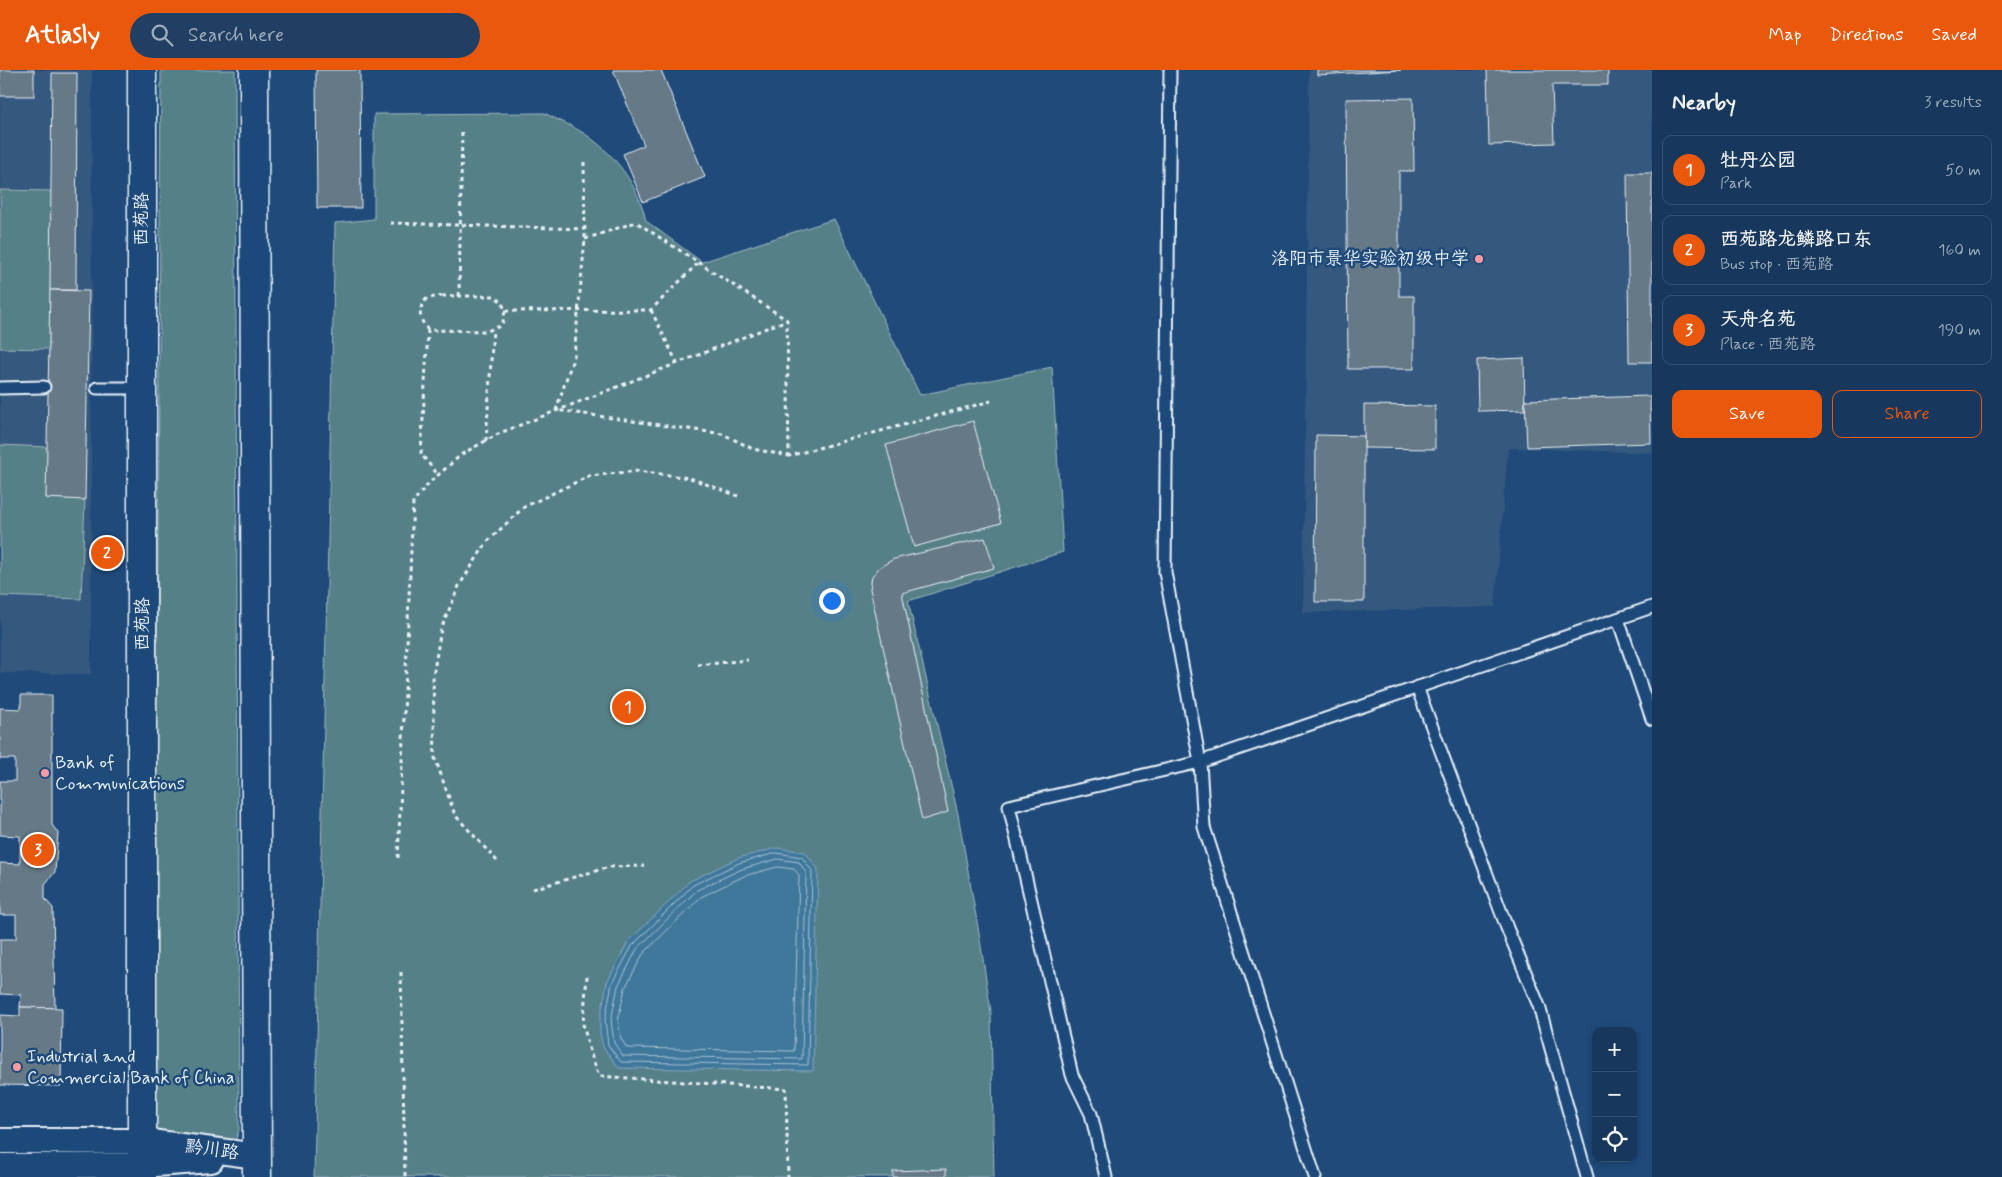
<!DOCTYPE html>
<meta charset="utf-8">
<style>
:root{--surface:#17385c;--page:#203f62;--text:#f1f3f6;--muted:#9eacbb;--line:#365272;--accent:#ea580c}
body{margin:0;font-family:Mynerve,"LXGW WenKai TC",sans-serif;background:var(--page);color:var(--text)}
.controls{position:absolute;right:15px;bottom:15px;display:grid;overflow:hidden;border-radius:10px;box-shadow:0 2px 8px #0003}
.controls button{width:45px;height:45px;display:grid;place-items:center;padding:0;border:0;border-bottom:1px solid var(--line);background:var(--surface);color:var(--text);font:25px sans-serif}
.you{position:absolute;left:831px;top:530px;width:18px;height:18px;margin:-12px;border:4px solid #fff;border-radius:50%;background:#1a73e8;box-shadow:0 0 0 8px #1a73e833}
.badge{display:grid;place-items:center;width:32px;height:32px;border-radius:50%;background:var(--accent);color:#fff;font-size:16px;font-weight:700}
.pin{position:absolute;translate:-50% -50%;border:2px solid #fff;box-shadow:0 1px 5px #0006}
.list{margin:0;padding:0;list-style:none}
h2{display:flex;justify-content:space-between;align-items:center;height:65px;margin:0;padding:0 20px;font-size:21px}
h2 small{font-size:16px;font-weight:400;color:var(--muted)}
.list li{display:grid;grid-template-columns:32px 1fr auto;gap:15px;align-items:center;box-sizing:border-box;height:70px;margin:0 10px 10px;padding:0 10px;border:1px solid var(--line);border-radius:10px}
.list b{display:block;font-size:19px;white-space:nowrap}
.list p{margin:0;font-size:16px;white-space:nowrap;color:var(--muted)}
.list em{font-size:16px;font-style:normal;color:var(--muted)}
.actions{display:flex;gap:10px;padding:15px 20px}
.actions a{flex:1;padding:11px 0;border:1px solid var(--accent);border-radius:10px;text-align:center;font-size:18px;color:var(--accent)}
.actions .main{background:var(--accent);color:#fff}
.icon{flex:none;width:28px;height:28px;fill:none;stroke:currentColor;stroke-width:2;stroke-linecap:round;stroke-linejoin:round}
.map{position:relative;flex:none;width:1652px;height:1107px;overflow:hidden}
header{display:flex;align-items:center;gap:30px;box-sizing:border-box;height:70px;padding:0 25px;background:var(--accent);color:#fff}
header strong{font-size:24px}
nav{display:flex;gap:28px;margin-inline-start:auto;font-size:18px}
.search{width:350px;height:45px;background:var(--page);display:flex;align-items:center;gap:12px;box-sizing:border-box;padding:0 18px;border-radius:28px;color:var(--muted);font-size:19px}
main{display:flex}
aside{flex:1;background:var(--surface)}
.map>svg:first-child{display:block}
</style>
<header>
<strong>Atlasly</strong>
<div class="search"><svg class="icon" aria-label="search" viewBox="0 0 24 24"><circle cx="10" cy="10" r="6"/><path d="M15 15l6 6"/></svg>Search here</div>
<nav><a>Map</a><a>Directions</a><a>Saved</a></nav>
</header>
<main>
<div class="map">
<svg width="1652" height="1107" viewBox="0 0 1652 1107">
<rect width="100%" height="100%" fill="#1f4a7a"/>
<filter id="ink" filterUnits="userSpaceOnUse"><feTurbulence type="fractalNoise" baseFrequency=".02" numOctaves="2"/><feDisplacementMap in="SourceGraphic" scale="10" xChannelSelector="R" yChannelSelector="G"/><feConvolveMatrix kernelMatrix="1 2 1 2 8 2 1 2 1" color-interpolation-filters="sRGB"/></filter>
<g filter="url(#ink)">
<g fill="#34587e">
<polygon points="0,0 92,0 91,604 0,603"/>
<polygon points="1309,0 1652,0 1652,383 1508,378 1495,537 1303,543"/>
</g>
<g fill="#568087" stroke="#9fb8c0">
<polygon points="161,0 235,0 239,1060 236,1069 229,1073 166,1073 154,1060"/>
<path d="M544 43C558 50 573 56 585 64 615 84 639 116 646 151L702 192 834 149 920 325 1052 297 1063 482 908 531 958 744 979 863 991 942 994 1107H314L335 153 374 149V44Z"/>
<polygon points="0,120 52,121 49,279 0,278"/>
<polygon points="0,375 48,377 46,428 85,430 81,529 0,526"/>
</g>
<polygon fill="#41789c" stroke="#84a8c1" points="777,778 805,782 818,799 813,1001 619,998 603,977 600,963 600,949 607,912 628,872 690,811 738,788"/>
<g fill="none" stroke-linecap="round" stroke-linejoin="round">
<g stroke="#a5c1d3" stroke-width="1">
<polygon points="777,783 802,787 812,801 808,995 621,992 608,975 605,950 612,913 632,876 693,815 739,793"/>
<polygon points="778,789 799,792 806,803 802,989 623,986 614,973 611,950 618,916 637,879 697,820 742,799"/>
<polygon points="778,797 794,799 799,805 794,981 627,978 621,969 618,951 625,918 643,884 701,827 744,806"/>
</g>
</g>
<g fill="#667987" stroke="#e8f1f8">
<rect x="0" y="0" width="34" height="26"/>
<polygon points="316,0 360,0 361,138 317,138"/>
<polygon points="613,0 661,0 705,107 643,132 623,84 644,75"/>
<polygon points="1317,0 1401,0 1317,5"/>
<polygon points="1487,0 1608,0 1608,15 1552,15 1554,73 1489,75"/>
<polygon points="52,3 77,3 76,220 50,220"/>
<polygon points="1413,28 1414,101 1399,101 1399,226 1414,226 1414,299 1348,299 1346,29"/>
<polygon points="1627,103 1652,103 1652,292 1629,292"/>
<polygon points="50,220 89,221 85,430 46,428"/>
<polygon points="1524,288 1525,340 1478,341 1477,290"/>
<polygon points="1650,326 1651,373 1527,377 1525,330"/>
<polygon points="1364,335 1435,336 1435,379 1364,378"/>
<polygon points="973,351 1001,453 914,477 886,375"/>
<polygon points="1316,365 1364,366 1364,532 1315,532"/>
<polygon points="985,468 994,498 902,523 948,742 922,750 870,519 872,506 880,497 894,489"/>
<polygon points="21,625 52,625 52,755 58,763 55,802 45,814 45,829 53,838 55,938 20,937 21,925 0,924 0,869 16,869 16,845 0,845 0,793 20,794 20,766 0,765 0,711 15,711 15,689 0,689 0,638 21,639"/>
<polygon points="20,937 62,938 61,1016 0,1015 0,945 20,946"/>
<polygon points="946,1099 946,1107 893,1107 893,1101"/>
</g>
<g fill="none" stroke-linecap="round" stroke-linejoin="round">
<g stroke="#e8f1f8" stroke-width="15">
<g id="service">
<polyline points="1170,0 1165,502 1200,692 1204,757 1315,1107"/>
<polyline points="0,318 44,317"/>
<polyline points="97,318 142,318"/>
<polyline points="1618,549 1652,649"/>
<polyline points="1417,617 1507,858 1539,936 1587,1107"/>
<polyline points="1106,1107 1091,1044 1072,1005 1009,736 1200,692 1652,537"/>
</g>
</g>
<g stroke="#e8f1f8" stroke-width="28">
<g id="minor">
<polyline points="0,1071 143,1071 257,1086"/>
<polyline points="0,1096 142,1095 211,1090"/>
</g>
</g>
<g stroke="#e8f1f8" stroke-width="31">
<g id="primary">
<polyline points="142,0 142,1107"/>
<polyline points="254,0 257,1107"/>
</g>
</g>
<g stroke="#e8f1f8" stroke-width="3" stroke-dasharray="4 4" stroke-linecap="butt">
<polyline points="584,92 585,169 574,286 556,340 723,364 753,379 789,386"/>
<polyline points="390,153 585,159"/>
<polyline points="585,169 636,152 787,250 789,386 991,331"/>
<path d="M442 226H494L502 232 505 241 503 252 498 257 487 261 428 260C419 249 417 240 427 228Z"/>
<polyline points="459,226 462,60"/>
<polyline points="651,240 677,293"/>
<polyline points="505,241 651,240 699,192"/>
<polyline points="428,260 421,384 438,405"/>
<polyline points="486,371 493,259"/>
<polyline points="698,595 748,590"/>
<polyline points="398,788 413,432 429,413 462,384 500,363 787,250"/>
<polyline points="497,791 455,745 435,688 433,606 441,559 459,516 487,472 524,437 589,406 638,401 690,408 738,426"/>
<polyline points="533,819 609,797 644,796"/>
<polyline points="401,902 405,1107"/>
<polyline points="587,906 583,954 590,982 599,1006 786,1019 788,1107"/>
</g>
<use href="#service" stroke="#1f4a7a" stroke-width="11"/>
<use href="#minor" stroke="#1f4a7a" stroke-width="24"/>
<use href="#primary" stroke="#1f4a7a" stroke-width="28"/>
</g>
</g>
<g fill="#ff9aa2" stroke="#1f4a7a" stroke-width="2">
<circle cx="1479" cy="189" r="5"/>
<circle cx="45" cy="703" r="5"/>
<circle cx="17" cy="997" r="5"/>
</g>
<g text-anchor="middle" dominant-baseline="central" stroke-width="5" stroke-linejoin="round" paint-order="stroke">
<g font-size="18" fill="#e8f1f8" stroke="#1f4a7a">
<text transform="translate(142 149) rotate(-90)">西苑路</text>
<text transform="translate(143 554) rotate(-90)">西苑路</text>
<text transform="translate(212 1080) rotate(8)">黔川路</text>
</g>
<g font-size="18" fill="#e8f1f8" stroke="#1f4a7a" text-anchor="start">
<text x="1469" y="189" text-anchor="end">洛阳市景华实验初级中学</text>
<text x="55" y="693">Bank of<tspan x="55" dy="21">Communications</tspan></text>
<text x="27" y="987">Industrial and<tspan x="27" dy="21">Commercial Bank of China</tspan></text>
</g>
</g>
</svg>
<div class="controls">
<button>+</button>
<button>−</button>
<button><svg class="icon" aria-label="locate" viewBox="0 0 24 24"><circle cx="12" cy="12" r="6"/><path d="M12 2v4M12 18v4M2 12h4M18 12h4"/></svg></button>
</div>
<div class="you"></div>
<div class="pin badge" style="left:628px;top:637px">1</div>
<div class="pin badge" style="left:107px;top:483px">2</div>
<div class="pin badge" style="left:38px;top:780px">3</div>
</div>
<aside>
<h2>Nearby<small>3 results</small></h2>
<ul class="list">
<li><span class="badge">1</span><div><b>牡丹公园</b><p>Park</p></div><em>50 m</em></li>
<li><span class="badge">2</span><div><b>西苑路龙鳞路口东</b><p>Bus stop · 西苑路</p></div><em>160 m</em></li>
<li><span class="badge">3</span><div><b>天舟名苑</b><p>Place · 西苑路</p></div><em>190 m</em></li>
</ul>
<div class="actions"><a class="main">Save</a><a>Share</a></div>
</aside>
</main>
